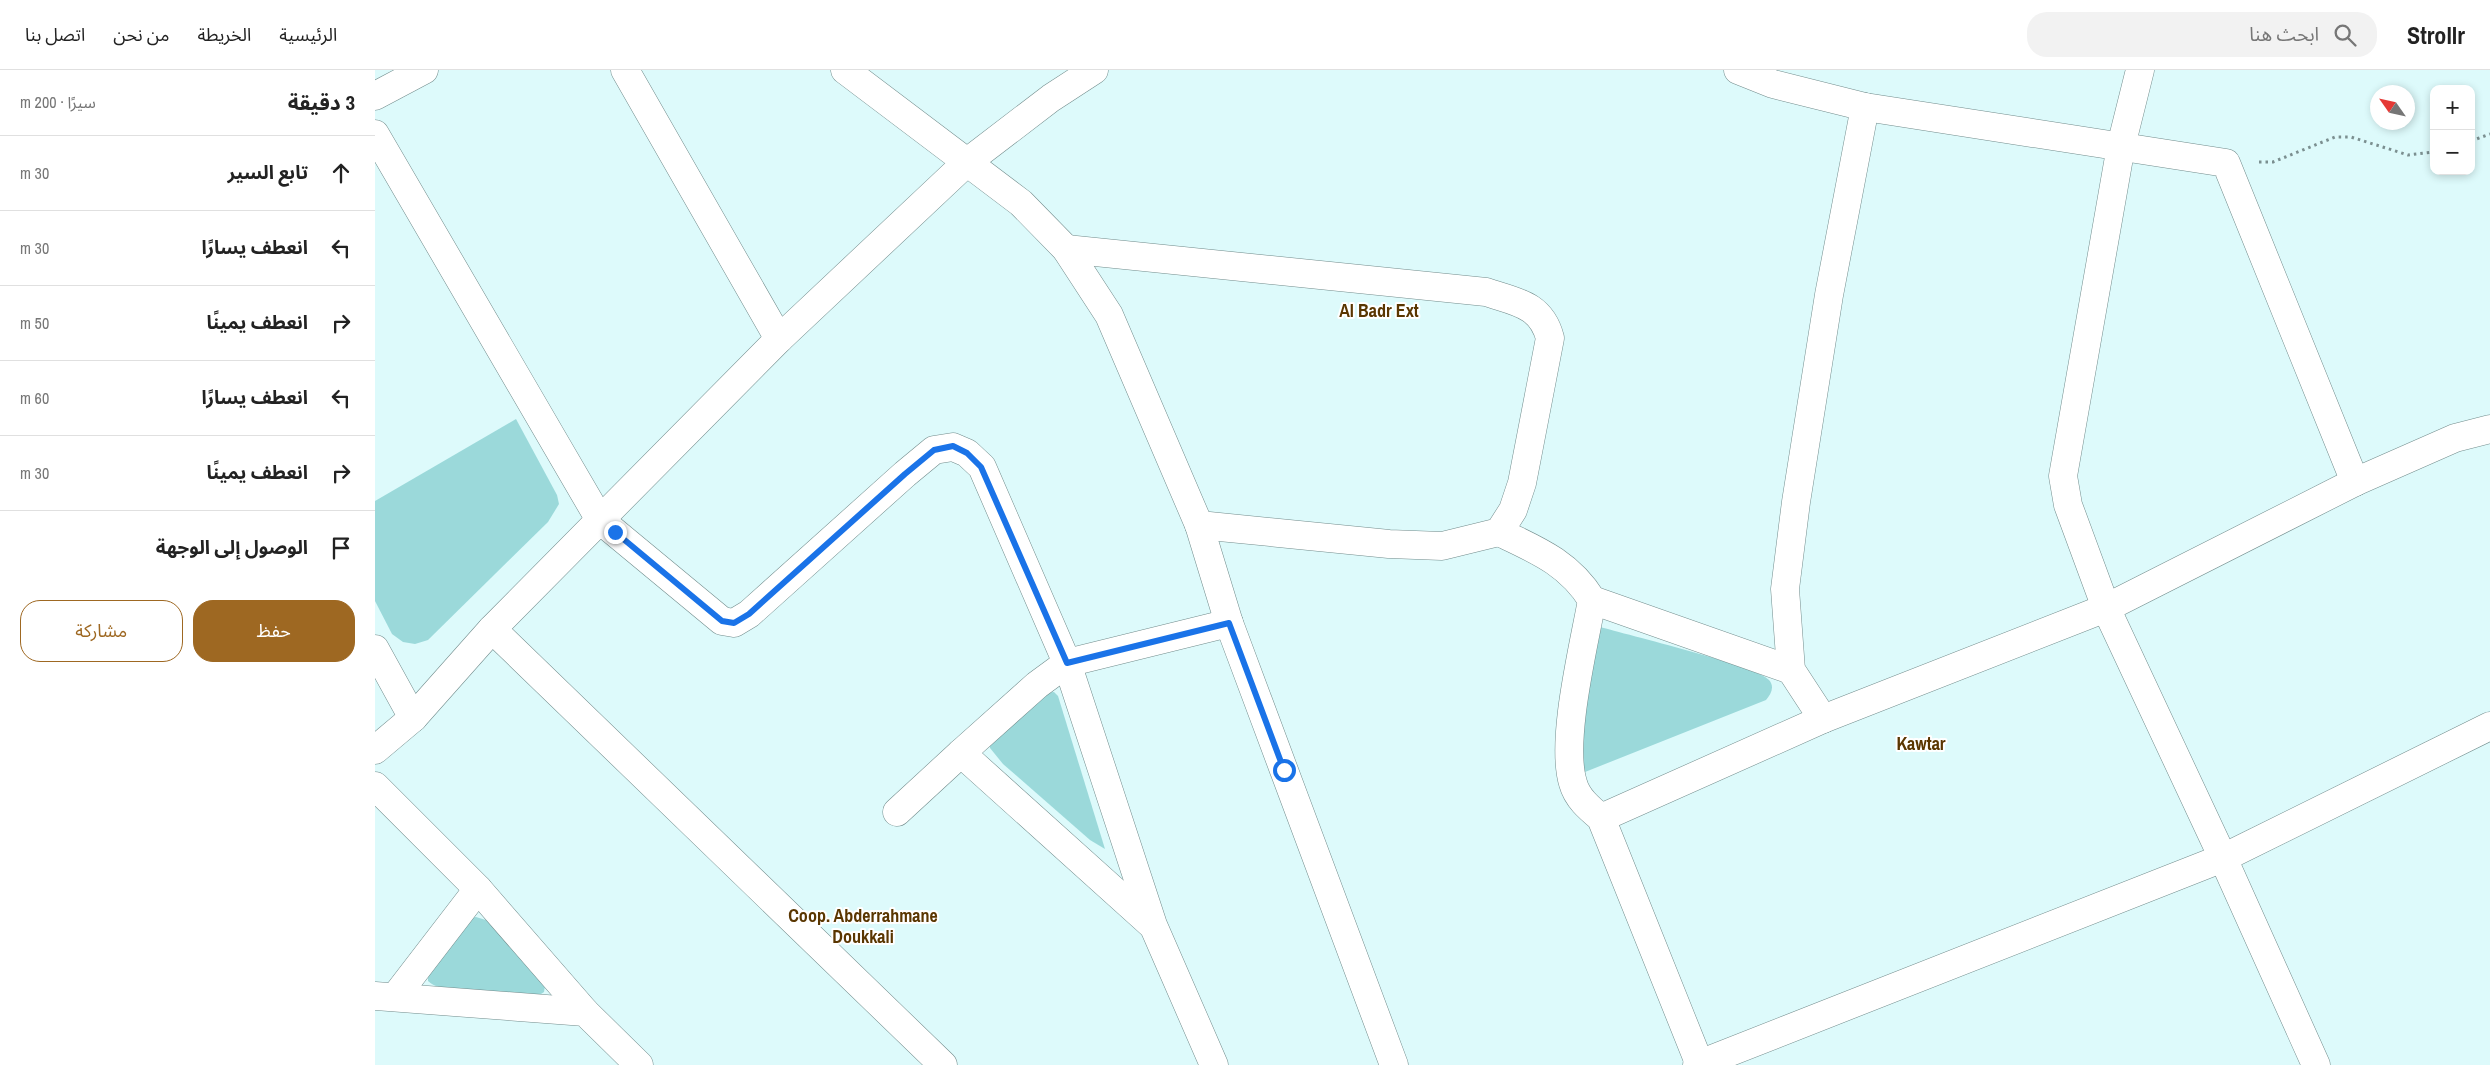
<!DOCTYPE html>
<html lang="ar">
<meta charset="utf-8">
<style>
:root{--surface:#fff;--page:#f2f2f2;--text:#222;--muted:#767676;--line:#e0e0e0;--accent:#9e6822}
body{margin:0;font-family:"Archivo Narrow","Noto Sans Arabic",sans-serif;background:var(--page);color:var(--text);direction:rtl}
.controls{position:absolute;right:15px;top:15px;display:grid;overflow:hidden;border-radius:10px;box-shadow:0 2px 8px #0003}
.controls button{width:45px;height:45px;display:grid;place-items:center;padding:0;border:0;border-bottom:1px solid var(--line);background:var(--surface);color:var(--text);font:25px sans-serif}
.compass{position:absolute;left:1995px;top:15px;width:45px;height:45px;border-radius:50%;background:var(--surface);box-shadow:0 2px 8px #0003;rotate:304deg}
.stop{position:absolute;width:15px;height:15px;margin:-11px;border:4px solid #1a73e8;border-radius:50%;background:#fff}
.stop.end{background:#1a73e8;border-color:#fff;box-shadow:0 1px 5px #0008}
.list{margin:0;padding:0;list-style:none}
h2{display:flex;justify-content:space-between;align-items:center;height:65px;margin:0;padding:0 20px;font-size:21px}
h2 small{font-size:16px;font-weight:400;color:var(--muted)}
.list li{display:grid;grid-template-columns:32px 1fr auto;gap:15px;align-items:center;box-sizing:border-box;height:75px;padding:0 20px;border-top:1px solid var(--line)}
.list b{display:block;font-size:19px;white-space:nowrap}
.list em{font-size:16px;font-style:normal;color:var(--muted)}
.actions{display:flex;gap:10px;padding:15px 20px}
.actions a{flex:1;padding:11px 0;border:1px solid var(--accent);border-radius:20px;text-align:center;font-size:18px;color:var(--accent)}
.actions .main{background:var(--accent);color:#fff}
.icon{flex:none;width:28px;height:28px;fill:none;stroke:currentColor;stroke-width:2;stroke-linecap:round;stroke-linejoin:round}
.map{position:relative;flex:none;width:2115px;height:995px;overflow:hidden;direction:ltr}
header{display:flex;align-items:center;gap:30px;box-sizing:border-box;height:70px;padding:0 25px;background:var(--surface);border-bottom:1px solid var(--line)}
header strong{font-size:24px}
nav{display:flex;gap:28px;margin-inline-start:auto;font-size:18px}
.search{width:350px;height:45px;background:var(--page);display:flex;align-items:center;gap:12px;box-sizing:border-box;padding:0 18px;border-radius:20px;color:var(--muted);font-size:19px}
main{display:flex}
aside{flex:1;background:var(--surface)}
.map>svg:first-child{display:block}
</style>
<header>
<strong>Strollr</strong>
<div class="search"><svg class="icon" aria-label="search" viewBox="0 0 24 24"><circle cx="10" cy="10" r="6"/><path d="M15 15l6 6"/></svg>ابحث هنا</div>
<nav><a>الرئيسية</a><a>الخريطة</a><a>من نحن</a><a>اتصل بنا</a></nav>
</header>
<main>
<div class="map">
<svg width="2115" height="995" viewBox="0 0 2115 995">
<rect width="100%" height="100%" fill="#ddfafb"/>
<g fill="#9bd9da">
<polygon points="141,349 182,425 184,434 173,452 53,570 40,574 28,572 17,564 0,531 0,431"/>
<path d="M1225 557C1250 564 1384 597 1394 610 1400 617 1396 624 1391 630L1210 702 1202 694 1216 577Z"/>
<polygon points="679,622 683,626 730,779 715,770 628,694 615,678 615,670 670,623"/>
<path d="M101 847 114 851 170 916 169 922 163 926C137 924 71 928 53 911V903L94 848Z"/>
</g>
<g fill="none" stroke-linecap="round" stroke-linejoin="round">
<g stroke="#728c8c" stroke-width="29">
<g id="minor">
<polyline points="250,0 404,269"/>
<polyline points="470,0 646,133 691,179 734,245 824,455 854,553 1019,995"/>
<polyline points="1363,0 1398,14 1490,37 1851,93 1980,412"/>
<polyline points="1765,0 1746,76 1688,406 1693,435 1731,538 1848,788 1941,995"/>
<polyline points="0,26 49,0"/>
<polyline points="0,64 225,450 347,551 359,553 374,544 530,404 559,380 578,377 592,383 607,397 692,593 778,855 839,995"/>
<path d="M691 179 1111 222C1141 232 1166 234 1175 268L1147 413 1138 440 1124 462 1067 476 1014 474 824 455"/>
<path d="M1124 462C1162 480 1194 493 1217 530 1209 575 1185 671 1198 713 1202 728 1214 738 1226 748L1325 995"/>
<polyline points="1217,530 1416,600"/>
<polyline points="117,559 568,995"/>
<polyline points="0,579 38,648"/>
<polyline points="1448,649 1731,538 1980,412 2080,368 2115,359"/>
<polyline points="0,680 38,648 117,559 404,269 591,93 676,28 719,0"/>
<polyline points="0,716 103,819 210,942"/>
<polyline points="522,742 586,683"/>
<polyline points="1226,748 1448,649 1416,600 1410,519 1421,432 1454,225 1490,37"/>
<polyline points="776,854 586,683 662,615 692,593 854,553"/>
<polyline points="0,926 210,942 264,995"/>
<polyline points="20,927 103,819"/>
<polyline points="1322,995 1848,788 2115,656"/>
</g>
</g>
<g stroke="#7b8f90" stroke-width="3" stroke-dasharray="2.5 4" stroke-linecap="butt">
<polyline points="2096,71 2115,64"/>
<polyline points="1884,92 1898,92 1960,67 1976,67 2033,85 2059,82"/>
</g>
<use href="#minor" stroke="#fff" stroke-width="28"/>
</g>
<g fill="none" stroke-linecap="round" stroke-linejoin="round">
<polyline stroke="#1a73e8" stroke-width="6" points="240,462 347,551 359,553 374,544 530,404 559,380 578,376 592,383 606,397 692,593 854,553 909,700"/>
</g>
<g text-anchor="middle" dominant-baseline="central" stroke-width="4" stroke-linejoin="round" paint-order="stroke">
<g font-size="18" font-weight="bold" fill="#5a3601" stroke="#fff">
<text x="1004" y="240">Al Badr Ext</text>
<text x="1546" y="673">Kawtar</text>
<text x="488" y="845">Coop. Abderrahmane<tspan x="488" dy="21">Doukkali</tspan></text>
</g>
</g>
</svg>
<div class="controls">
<button>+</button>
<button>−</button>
</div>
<svg class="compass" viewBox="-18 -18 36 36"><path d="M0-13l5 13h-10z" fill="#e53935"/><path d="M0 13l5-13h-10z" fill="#767676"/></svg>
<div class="stop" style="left:909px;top:700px"></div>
<div class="stop end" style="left:240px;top:462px"></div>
</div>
<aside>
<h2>3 دقيقة<small>سيرًا · 200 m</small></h2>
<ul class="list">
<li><svg class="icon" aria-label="ahead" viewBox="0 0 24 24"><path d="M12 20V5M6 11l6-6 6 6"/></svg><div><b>تابع السير</b></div><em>30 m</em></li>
<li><svg class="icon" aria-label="left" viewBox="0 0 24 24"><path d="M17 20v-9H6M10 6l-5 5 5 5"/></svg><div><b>انعطف يسارًا</b></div><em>30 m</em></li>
<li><svg class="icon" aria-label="right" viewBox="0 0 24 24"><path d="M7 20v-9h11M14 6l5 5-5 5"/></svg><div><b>انعطف يمينًا</b></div><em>50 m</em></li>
<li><svg class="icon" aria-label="left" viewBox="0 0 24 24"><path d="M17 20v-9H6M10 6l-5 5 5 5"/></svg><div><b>انعطف يسارًا</b></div><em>60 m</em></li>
<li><svg class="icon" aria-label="right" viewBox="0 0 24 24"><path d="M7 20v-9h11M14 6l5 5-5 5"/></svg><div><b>انعطف يمينًا</b></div><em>30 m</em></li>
<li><svg class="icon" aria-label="arrive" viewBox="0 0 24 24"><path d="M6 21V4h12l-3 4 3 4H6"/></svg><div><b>الوصول إلى الوجهة</b></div></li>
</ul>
<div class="actions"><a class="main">حفظ</a><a>مشاركة</a></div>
</aside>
</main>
